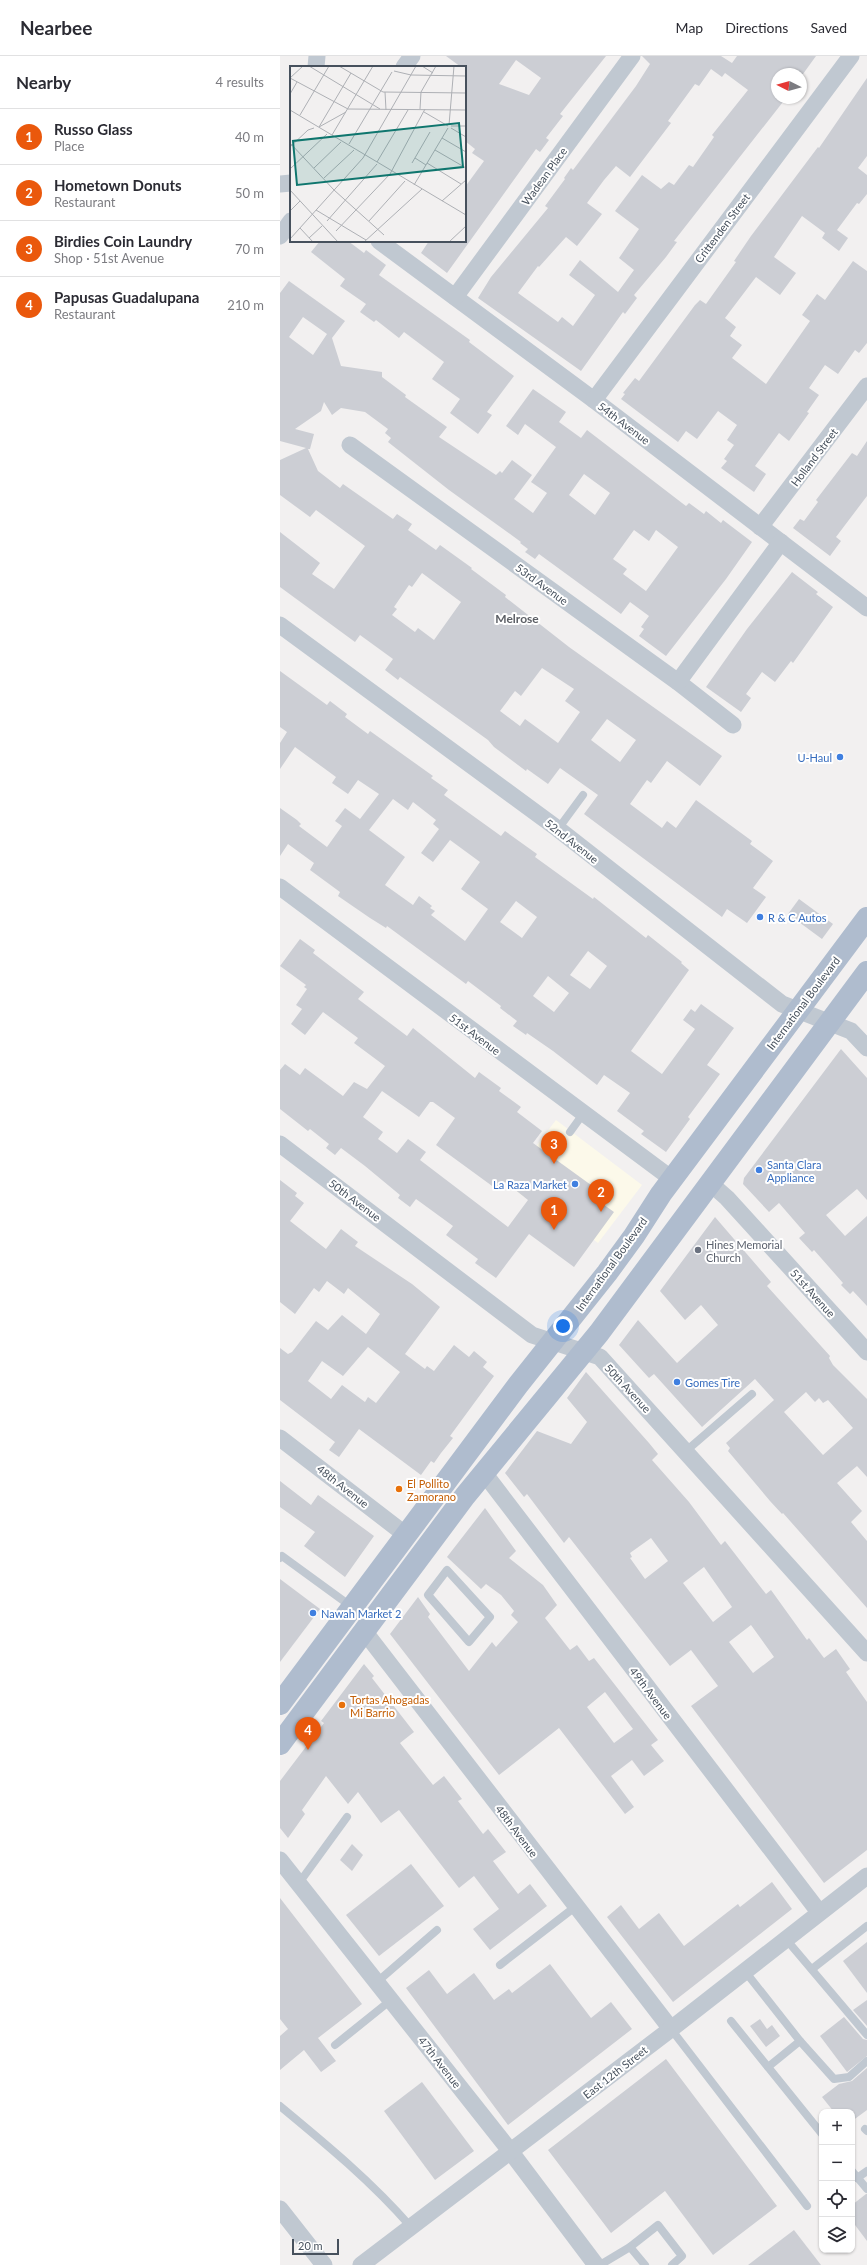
<!DOCTYPE html>
<meta charset="utf-8">
<style>
:root{--surface:#fff;--page:#f2f2f3;--text:#2b2b33;--muted:#7c7c81;--line:#e1e1e2;--accent:#ea580c}
body{margin:0;font-family:Lato,sans-serif;background:var(--page);color:var(--text)}
.controls{position:absolute;right:12px;bottom:12px;display:grid;overflow:hidden;border-radius:8px;box-shadow:0 1px 3px #0004}
.controls button{width:36px;height:36px;display:grid;place-items:center;padding:0;border:0;border-bottom:1px solid var(--line);background:var(--surface);color:var(--text);font:20px sans-serif}
.compass{position:absolute;left:491px;top:12px;width:36px;height:36px;border-radius:50%;background:var(--surface);box-shadow:0 1px 3px #0004;rotate:276deg}
.scale{position:absolute;left:12px;bottom:10px;width:47px;box-sizing:border-box;padding-left:4px;border:2px solid #47515d;border-top:0;font-size:11px;line-height:14px;white-space:nowrap;color:#47515d;-webkit-text-stroke:3px #fff;paint-order:stroke}
.you{position:absolute;left:283px;top:1270px;width:14px;height:14px;margin:-10px;border:3px solid #fff;border-radius:50%;background:#1a73e8;box-shadow:0 0 0 6px #1a73e833}
.badge{display:grid;place-items:center;width:26px;height:26px;border-radius:50%;background:var(--accent);color:#fff;font-size:13px;font-weight:700}
.pin{position:absolute;translate:-50% -33px;filter:drop-shadow(0 1px 2px #0008)}
.pin::after{content:'';position:absolute;top:21px;width:14px;height:12px;background:inherit;clip-path:polygon(0 0,100% 0,50% 100%)}
.list{margin:0;padding:0;list-style:none}
h2{display:flex;justify-content:space-between;align-items:center;height:52px;margin:0;padding:0 16px;font-size:17px}
h2 small{font-size:13px;font-weight:400;color:var(--muted)}
.list li{display:grid;grid-template-columns:26px 1fr auto;gap:12px;align-items:center;box-sizing:border-box;height:56px;padding:0 16px;border-top:1px solid var(--line)}
.list b{display:block;font-size:15px;white-space:nowrap}
.list p{margin:0;font-size:13px;white-space:nowrap;color:var(--muted)}
.list em{font-size:13px;font-style:normal;color:var(--muted)}
.icon{flex:none;width:22px;height:22px;fill:none;stroke:currentColor;stroke-width:2;stroke-linecap:round;stroke-linejoin:round}
.map{position:relative;flex:none;width:587px;height:2209px;overflow:hidden}
header{display:flex;align-items:center;gap:24px;box-sizing:border-box;height:56px;padding:0 20px;background:var(--surface);border-bottom:1px solid var(--line)}
header strong{font-size:19px}
nav{display:flex;gap:22px;margin-inline-start:auto;font-size:14px}
main{display:flex}
aside{flex:1;background:var(--surface)}
.map>svg:first-child{display:block}
</style>
<header>
<strong>Nearbee</strong>
<nav><a>Map</a><a>Directions</a><a>Saved</a></nav>
</header>
<main>
<aside>
<h2>Nearby<small>4 results</small></h2>
<ul class="list">
<li><span class="badge">1</span><div><b>Russo Glass</b><p>Place</p></div><em>40 m</em></li>
<li><span class="badge">2</span><div><b>Hometown Donuts</b><p>Restaurant</p></div><em>50 m</em></li>
<li><span class="badge">3</span><div><b>Birdies Coin Laundry</b><p>Shop · 51st Avenue</p></div><em>70 m</em></li>
<li><span class="badge">4</span><div><b>Papusas Guadalupana</b><p>Restaurant</p></div><em>210 m</em></li>
</ul>
</aside>
<div class="map">
<svg width="587" height="2209" viewBox="0 0 587 2209">
<rect width="100%" height="100%" fill="#f2f0f0"/>
<polygon fill="#fcf9ea" points="276,1064 362,1129 318,1187 249,1135 244,1141 227,1128"/>
<g fill="#ccced4" fill-rule="evenodd">
<path d="M166 0H326L280 58 283 60 266 82 269 84 260 96 256 93 167 217 141 197 149 185H185V131L204 105 192 97 195 93 185 85V11H181ZM236 4 261 22 249 39 219 28Z"/>
<path d="M362 0H441L452 7 457 0H536L523 18H497V42H506L394 185 397 186 386 201 354 239 357 242 345 258 343 256 301 315 198 242 211 221 268 152 265 150 285 123 284 122 291 112 293 114 356 30 370 8ZM431 13 442 21 445 17 468 34 432 79 434 81 413 111 409 109 394 129 389 126 381 133 362 119 335 155 359 173 339 202 354 214 338 236 300 204 289 219 315 239 293 270 282 261 278 266 238 237 258 210 259 211 286 181 297 190 322 158 307 147 324 124 336 110 350 121 391 67 388 65 415 28 419 30Z"/>
<polygon points="587,22 587,100 578,112 587,119 587,138 579,148 577,147 557,174 568,182 559,195 542,182 545,177 522,160 494,201 516,217 500,239 476,221 445,262 456,271 450,280 462,289 452,302 486,328 530,265 522,259 537,238 545,244 573,205 587,215 587,287 579,297 575,294 558,318 545,309 529,332 539,339 527,356 529,357 509,385 499,377 475,410 486,418 474,436 441,412 447,405 444,403 454,389 447,384 457,369 438,355 417,383 406,375 398,386 341,343 345,338 343,337 355,322 359,325 415,249 420,244 426,248 456,206 454,205 471,180 538,91 539,92"/>
<polygon points="40,185 68,185 84,197 86,194 106,209 99,219 190,284 189,286 234,320 207,356 212,359 198,378 170,357 180,343 152,323 164,306 124,276 119,282 96,264 94,266 80,256 86,248 60,230 65,223 31,196"/>
<path d="M9 225 65 265 52 282 61 310 102 316V321L126 339 125 341 167 371 159 381 216 419 220 415 222 417 232 404 252 419 234 443 253 457 267 437 251 426 276 391 245 368 238 379 226 370 253 333 286 356 279 366 301 382 307 374 402 447 406 450 409 447 424 458 426 455 441 467 443 464 472 486 446 523 386 600 359 580 364 573 361 571 369 560 350 546 341 558 259 498 255 503 245 496 248 493 240 487 241 486 169 434 108 386 111 382 105 377 108 373 85 356 61 352 52 359 44 346 41 355 15 373 34 378 30 393H28L38 415 60 432 63 428 113 463 117 458 132 468 128 474 156 494 160 489 192 512 191 513 226 539 225 541 289 591 442 700 420 730 387 705 371 727 367 724 350 748 382 772 387 765 396 772 416 744 472 785 470 788 493 805 473 832 486 841 467 867 447 853 442 861 304 758 318 739 280 712 268 728 247 713 246 715 214 691 208 684 120 621 118 624 105 614 113 603 80 579 75 586 0 531V476L40 507 32 518 54 533 85 490 36 454 30 461 0 439V404L26 392 0 385V237ZM23 261 47 278 33 299 9 281ZM304 418 330 437 315 459 289 439ZM354 474 369 485 376 474 398 491 366 535 343 518 347 513 333 503ZM142 517 181 546 154 584 138 572 135 576 112 559 117 553 114 551 129 529 132 531ZM262 612 294 633 285 645 300 656 278 687 245 663 240 670 220 655 235 635 241 640ZM327 663 356 684 340 706 311 684Z"/>
<polygon points="587,385 587,440 556,481 561,485 550,500 513,472 520,463 524,465 538,446 536,444 572,397 577,400"/>
<polygon points="512,516 538,536 536,538 553,551 513,607 511,605 495,626 482,616 466,638 471,642 461,656 426,631 467,573"/>
<path d="M0 615 47 649 50 645 67 658 65 661 88 678 90 675 153 720 151 722 168 734 164 739 221 780 225 775 257 798 255 801 313 843 314 841 366 882 368 879 402 906 401 907 409 914 351 995 382 1018 415 973 403 964 411 953 415 956 421 948 454 972 427 1009 440 1018 408 1061 410 1063 386 1096 361 1078 364 1075 337 1055 350 1037 324 1019 317 1029 273 995 247 977 246 979 233 970 237 965 220 952 221 950 188 925 186 928 107 870 106 872 90 862 58 840 60 836 30 814 34 807 8 788 0 800V752L17 764 21 768 19 770 47 791 62 770 55 765 65 752 80 763 99 738 78 724 68 738 52 727 56 721 15 691 0 713V687L7 676 0 671ZM113 743 128 754 133 746 156 764 153 768 159 773 141 797 153 806 170 784 200 806 181 833 208 853 185 885 151 859 155 855 150 852 152 850 139 840 133 849 105 829 125 801 89 774ZM236 845 257 861 242 882 220 866ZM308 895 327 910 310 933 290 919ZM268 920 289 937 274 956 253 940Z"/>
<polygon points="519,843 553,868 542,883 508,858"/>
<path d="M20 883 35 894 33 897 84 936 78 943 127 980 133 972 195 1022 199 1016 221 1032 219 1035 241 1051 237 1056 262 1075 253 1087 311 1129 309 1133 322 1143 320 1146 334 1156 294 1211 249 1178 216 1222 195 1207 198 1203 166 1179 173 1170 136 1143 130 1151 118 1142 120 1139 85 1110 61 1092 55 1099 46 1092 49 1088 30 1073 28 1075 0 1053V1014L5 1008 20 1019 25 1012 63 1040 74 1026 87 1033 105 1010 74 987 78 982 43 956 25 979 11 968 22 953 16 949 27 933 24 931 26 929 0 910ZM102 1035 139 1061 150 1046H153L175 1062 156 1089 219 1135 225 1126 248 1144 228 1171 140 1104 146 1096 128 1083 117 1097 98 1083 103 1076 83 1061Z"/>
<polygon points="561,993 587,1022 587,1144 577,1133 546,1159 565,1180 587,1160 587,1250 573,1235 570,1238 561,1229 563,1227 534,1194 532,1196 519,1182 525,1177 499,1147 489,1156 463,1128 464,1122"/>
<path d="M0 1124 17 1137 15 1140 24 1147 10 1165 46 1193 61 1173 78 1186 75 1190 132 1228 160 1251 125 1298 145 1313 147 1310 154 1315 174 1289 189 1301 194 1295 207 1306 203 1311 214 1320 170 1380 173 1382 161 1397 154 1407 151 1405 141 1419 79 1373 59 1401 49 1394 55 1386 0 1344V1292L8 1298 12 1296 36 1265 48 1274 62 1259 86 1278 100 1258 68 1232 64 1238 47 1225 39 1236 34 1232 15 1258 0 1246ZM88 1291 120 1316 96 1347 88 1341 85 1346 62 1329 51 1343 28 1325 42 1305 63 1320Z"/>
<path d="M435 1161 491 1226 487 1230 550 1300 549 1302 553 1309 587 1343V1421L577 1410 557 1427 582 1455 571 1466 587 1485V1552L503 1457 502 1458 490 1445 448 1395 450 1392 446 1387 494 1344 475 1323 422 1371 374 1318 369 1322 339 1289 358 1264 397 1307 438 1269 421 1249 405 1264 380 1235ZM526 1336 535 1346 539 1342 543 1347 548 1344 573 1372 543 1399 504 1356Z"/>
<path d="M306 1316 369 1387 378 1398 372 1404 409 1446 441 1489 445 1485 486 1538 491 1534 527 1584 529 1582 544 1602 556 1593 570 1613 566 1616 587 1646V1794L544 1827 411 1650 438 1630 411 1594 390 1610 289 1481 284 1487 247 1438 244 1441 225 1417 257 1375 291 1388 307 1366 287 1342ZM371 1482 388 1505 365 1523 350 1502 352 1501 350 1497ZM424 1511 452 1551 433 1566 403 1527ZM471 1569 494 1601 473 1617 449 1586Z"/>
<polygon points="0,1425 31,1449 38,1439 94,1480 65,1521 24,1490 35,1476 0,1451"/>
<path d="M205 1452 236 1495 229 1502 263 1529 277 1549 265 1562 290 1594 297 1589 309 1605 314 1602 378 1684 371 1689 384 1705 364 1720 352 1704 331 1720 354 1751 345 1758 279 1672 219 1719 110 1578 138 1541 150 1558 148 1561 189 1615 212 1586 216 1591 238 1566 231 1559 234 1555 221 1539 206 1528 201 1533 167 1501ZM325 1636 353 1673 334 1687 307 1651Z"/>
<polygon points="0,1523 40,1553 0,1606"/>
<polygon points="84,1608 94,1620 92,1622 134,1676 120,1687 153,1729 164,1720 182,1743 178,1745 203,1778 208,1773 226,1796 213,1805 238,1838 250,1828 267,1850 210,1894 193,1873 219,1853 194,1820 179,1832 119,1754 101,1767 78,1736 68,1748 46,1720 22,1754 25,1758 8,1782 0,1772 0,1725 44,1667 41,1665"/>
<polygon points="72,1788 83,1799 72,1815 60,1804"/>
<polygon points="131,1808 164,1850 99,1900 66,1859"/>
<polygon points="492,1826 512,1853 393,1946 327,1861 341,1849 359,1873 379,1857 404,1890 458,1848 460,1851"/>
<polygon points="0,1842 82,1948 38,1982 56,2005 41,2016 24,1994 0,2014 0,1980 8,1973 0,1963"/>
<polygon points="587,1886 587,1937 563,1905"/>
<polygon points="270,1908 311,1962 331,1946 352,1973 228,2069 126,1932 149,1914 167,1938 194,1917 214,1944 229,1933 232,1937"/>
<polygon points="587,1944 587,1970 573,1954"/>
<polygon points="564,1961 583,1983 587,1984 587,2000 567,2016 540,1980"/>
<polygon points="480,1963 487,1973 492,1969 500,1980 486,1991 470,1970"/>
<polygon points="386,2003 497,2150 433,2199 385,2135 331,2177 268,2094"/>
<polygon points="587,2012 587,2054 572,2065 572,2056 554,2056 542,2041 559,2028 572,2025"/>
<polygon points="142,2026 194,2095 155,2124 104,2055"/>
<polygon points="586,2138 587,2138 587,2185 572,2165 572,2149"/>
<polygon points="514,2174 541,2209 468,2209"/>
</g>
<g fill="none" stroke-linecap="round" stroke-linejoin="round">
<g stroke="#c0c8d1" stroke-width="8">
<polyline points="278,773 303,739"/>
<polyline points="290,1076 303,1058"/>
<polyline points="406,1395 472,1338"/>
<polyline points="0,1502 2,1500 72,1551"/>
<polygon points="167,1514 210,1561 189,1586 148,1539"/>
<polyline points="19,1827 67,1761"/>
<polyline points="505,1882 587,1979"/>
<polyline points="220,1909 295,1851"/>
<polyline points="532,1913 587,1870"/>
<polyline points="97,1926 157,1874"/>
<polyline points="451,1965 488,2011 520,1985 464,1914"/>
<polyline points="391,1973 527,2150"/>
<polyline points="520,1985 554,2023 569,2021 587,2005"/>
<polyline points="55,1989 111,1944"/>
<polyline points="488,2011 542,2078"/>
<path d="M0 2050C46 2088 92 2126 131 2171"/>
<polyline points="585,2073 587,2075"/>
<polyline points="572,2115 587,2133"/>
<polyline points="577,2122 587,2115"/>
<polyline points="350,2191 365,2209"/>
<polyline points="320,2209 350,2191 378,2169 402,2200 392,2209"/>
</g>
<g stroke="#c0c8d1" stroke-width="17">
<polyline points="36,11 37,0"/>
<polyline points="124,11 132,0"/>
<polyline points="0,128 11,127"/>
<polyline points="0,180 11,165"/>
<polyline points="99,185 314,344 587,552"/>
<polyline points="175,241 352,0"/>
<polyline points="314,344 571,0"/>
<polyline points="70,389 398,626 453,669"/>
<polyline points="480,471 587,330"/>
<polyline points="0,569 278,773 502,948 571,975 587,992"/>
<polyline points="398,626 501,486"/>
<polyline points="0,831 392,1123"/>
<polyline points="0,1088 252,1279 320,1301 587,1597"/>
<polyline points="430,1127 447,1142 587,1296"/>
<polyline points="0,1382 126,1479"/>
<polyline points="204,1417 539,1856"/>
<polyline points="84,1575 391,1973"/>
<polyline points="0,1804 231,2096 316,2209"/>
<polyline points="0,2153 44,2209"/>
<polyline points="81,2209 391,1973 587,1820"/>
</g>
<g stroke="#afbcce" stroke-width="22">
<polyline points="0,1648 238,1329 327,1217 354,1180 381,1138 587,862"/>
<polyline points="0,1688 185,1440 319,1277 587,916"/>
</g>
</g>
<g fill="#3f7fe0" stroke="#fff" stroke-width="1.5">
<circle cx="560" cy="701" r="4"/>
<circle cx="480" cy="861" r="4"/>
<circle cx="479" cy="1114" r="4"/>
<circle cx="295" cy="1128" r="4"/>
<circle cx="397" cy="1326" r="4"/>
<circle cx="33" cy="1557" r="4"/>
</g>
<circle fill="#6b7280" stroke="#fff" stroke-width="1.5" cx="418" cy="1194" r="4"/>
<g fill="#e8710a" stroke="#fff" stroke-width="1.5">
<circle cx="119" cy="1433" r="4"/>
<circle cx="62" cy="1649" r="4"/>
</g>
<g text-anchor="middle" dominant-baseline="central" stroke-width="4" stroke-linejoin="round" paint-order="stroke">
<g font-size="11" fill="#47515d" stroke="#fff">
<text transform="translate(264 120) rotate(-54)">Wadean Place</text>
<text transform="translate(442 172) rotate(-53)">Crittenden Street</text>
<text transform="translate(344 367) rotate(37)">54th Avenue</text>
<text transform="translate(534 401) rotate(-53)">Holland Street</text>
<text transform="translate(262 528) rotate(36)">53rd Avenue</text>
<text transform="translate(292 785) rotate(38)">52nd Avenue</text>
<text transform="translate(523 947) rotate(-53)">International Boulevard</text>
<text transform="translate(195 978) rotate(37)">51st Avenue</text>
<text transform="translate(75 1144) rotate(37)">50th Avenue</text>
<text transform="translate(331 1208) rotate(-54)">International Boulevard</text>
<text transform="translate(533 1237) rotate(48)">51st Avenue</text>
<text transform="translate(348 1332) rotate(47)">50th Avenue</text>
<text transform="translate(63 1430) rotate(38)">48th Avenue</text>
<text transform="translate(371 1637) rotate(53)">49th Avenue</text>
<text transform="translate(237 1775) rotate(53)">48th Avenue</text>
<text transform="translate(160 2006) rotate(52)">47th Avenue</text>
<text transform="translate(335 2016) rotate(-38)">East 12th Street</text>
</g>
<g font-size="11" fill="#366cbe" stroke="#fff" text-anchor="start">
<text x="552" y="701" text-anchor="end">U-Haul</text>
<text x="488" y="861">R &amp; C Autos</text>
<text x="487" y="1108">Santa Clara<tspan x="487" dy="13">Appliance</tspan></text>
<text x="287" y="1128" text-anchor="end">La Raza Market</text>
<text x="405" y="1326">Gomes Tire</text>
<text x="41" y="1557">Nawah Market 2</text>
</g>
<g font-size="11" fill="#5b616d" stroke="#fff" text-anchor="start">
<text x="426" y="1188">Hines Memorial<tspan x="426" dy="13">Church</tspan></text>
</g>
<g font-size="11" fill="#c56008" stroke="#fff" text-anchor="start">
<text x="127" y="1427">El Pollito<tspan x="127" dy="13">Zamorano</tspan></text>
<text x="70" y="1643">Tortas Ahogadas<tspan x="70" dy="13">Mi Barrio</tspan></text>
</g>
<g font-size="12" font-weight="bold" fill="#5c5f65" stroke="#fff">
<text x="237" y="562">Melrose</text>
</g>
</g>
<g transform="translate(10 10)">
<rect width="176" height="176" fill="#f2f0f0"/>
<path fill="none" stroke="#aeb0b5" stroke-width="1" d="M19 0 90 43M49 0 93 26 176 27M132 0 143 7M104 5 121 9 176 10M0 12 58 43 176 44M0 12 13 0M95 26 96 44M0 28 7 16M130 43 131 26 146 0M0 44 176 149M134 46 158 60M10 49 39 0M159 59 164 0M161 60H176M29 61 56 46M29 61 61 7M161 62 176 71M42 69 83 0M152 72 176 86M0 77 44 124 94 169M59 78 102 6M0 81 18 64 24 62M145 84 176 102M125 92 136 99M87 96 118 44M122 97 140 66M137 97 171 118M24 102 51 76M0 103 37 68M34 112 64 84M124 119 158 62M0 124 48 176M152 135 176 114M26 144 76 174M0 145 10 135M37 155 87 98M79 155 115 115M10 162 23 176M46 165 100 108 135 43M19 172 32 160M0 173 73 92 126 0M74 176 132 123M159 176 176 160"/>
<path fill="#0f766e" fill-opacity="0.15" stroke="#0f766e" stroke-width="2" d="M169 57 173 101 7 119 3 75Z"/>
<rect width="176" height="176" fill="none" stroke="#47515d" stroke-width="2"/>
</g>
</svg>
<div class="controls">
<button>+</button>
<button>−</button>
<button><svg class="icon" aria-label="locate" viewBox="0 0 24 24"><circle cx="12" cy="12" r="6"/><path d="M12 2v4M12 18v4M2 12h4M18 12h4"/></svg></button>
<button><svg class="icon" aria-label="layers" viewBox="0 0 24 24"><path d="M12 4l9 5-9 5-9-5zM3 14l9 5 9-5"/></svg></button>
</div>
<svg class="compass" viewBox="-18 -18 36 36"><path d="M0-13l5 13h-10z" fill="#e53935"/><path d="M0 13l5-13h-10z" fill="#7c7c81"/></svg>
<div class="scale">20 m</div>
<div class="you"></div>
<div class="pin badge" style="left:274px;top:1174px">1</div>
<div class="pin badge" style="left:321px;top:1156px">2</div>
<div class="pin badge" style="left:274px;top:1108px">3</div>
<div class="pin badge" style="left:28px;top:1694px">4</div>
</div>
</main>
